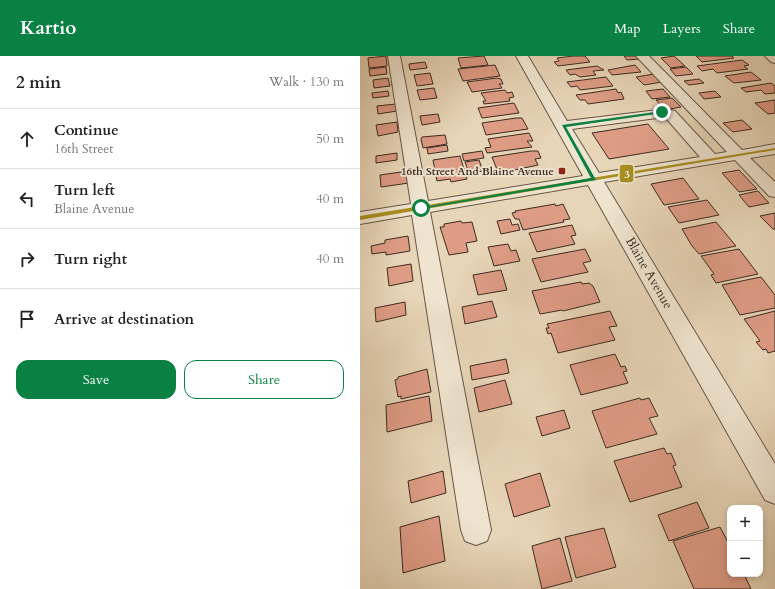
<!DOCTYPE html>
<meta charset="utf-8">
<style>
:root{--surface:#fff;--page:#f2f2f2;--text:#202124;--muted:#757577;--line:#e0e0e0;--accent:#0b8043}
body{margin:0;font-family:Cardo,serif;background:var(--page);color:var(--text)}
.controls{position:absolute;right:12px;bottom:12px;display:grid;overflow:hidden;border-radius:8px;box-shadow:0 2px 6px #0003}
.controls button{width:36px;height:36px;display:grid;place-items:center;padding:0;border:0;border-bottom:1px solid var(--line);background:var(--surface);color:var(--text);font:20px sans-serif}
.stop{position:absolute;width:12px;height:12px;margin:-9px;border:3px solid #0b8043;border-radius:50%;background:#fff}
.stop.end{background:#0b8043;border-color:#fff;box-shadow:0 1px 4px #0008}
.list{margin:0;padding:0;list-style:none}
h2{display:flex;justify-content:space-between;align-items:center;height:52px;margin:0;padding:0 16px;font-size:17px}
h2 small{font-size:13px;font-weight:400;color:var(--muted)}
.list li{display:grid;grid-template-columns:26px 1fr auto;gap:12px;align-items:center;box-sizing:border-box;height:60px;padding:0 16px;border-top:1px solid var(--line)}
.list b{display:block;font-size:15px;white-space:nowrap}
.list p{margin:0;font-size:13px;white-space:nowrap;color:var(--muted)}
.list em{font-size:13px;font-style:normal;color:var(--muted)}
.actions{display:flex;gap:8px;padding:12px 16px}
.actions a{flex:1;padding:9px 0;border:1px solid var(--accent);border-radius:12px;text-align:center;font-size:14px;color:var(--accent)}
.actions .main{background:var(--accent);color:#fff}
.icon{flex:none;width:22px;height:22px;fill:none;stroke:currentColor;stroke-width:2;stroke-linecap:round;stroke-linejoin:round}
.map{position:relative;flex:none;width:415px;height:533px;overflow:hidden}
header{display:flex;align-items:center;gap:24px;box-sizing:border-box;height:56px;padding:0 20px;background:var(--accent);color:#fff}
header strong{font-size:19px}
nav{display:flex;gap:22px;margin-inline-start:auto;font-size:14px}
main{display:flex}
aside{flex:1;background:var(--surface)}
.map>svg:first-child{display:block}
</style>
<header>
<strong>Kartio</strong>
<nav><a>Map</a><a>Layers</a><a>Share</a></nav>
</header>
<main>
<aside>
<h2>2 min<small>Walk · 130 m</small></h2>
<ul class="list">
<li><svg class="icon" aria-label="ahead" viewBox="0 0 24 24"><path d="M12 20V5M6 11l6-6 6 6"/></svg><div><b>Continue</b><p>16th Street</p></div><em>50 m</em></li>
<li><svg class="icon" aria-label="left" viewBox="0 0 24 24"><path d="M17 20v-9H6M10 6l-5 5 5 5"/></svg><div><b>Turn left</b><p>Blaine Avenue</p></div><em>40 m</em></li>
<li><svg class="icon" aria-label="right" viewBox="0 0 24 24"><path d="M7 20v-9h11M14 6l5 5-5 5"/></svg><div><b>Turn right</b></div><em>40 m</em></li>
<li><svg class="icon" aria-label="arrive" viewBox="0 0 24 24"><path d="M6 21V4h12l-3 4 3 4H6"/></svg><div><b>Arrive at destination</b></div></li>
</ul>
<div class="actions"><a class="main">Save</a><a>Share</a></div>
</aside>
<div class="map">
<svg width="415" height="533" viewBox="0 0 415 533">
<rect width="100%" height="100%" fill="#e7d5b7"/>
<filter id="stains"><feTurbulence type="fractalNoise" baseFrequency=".005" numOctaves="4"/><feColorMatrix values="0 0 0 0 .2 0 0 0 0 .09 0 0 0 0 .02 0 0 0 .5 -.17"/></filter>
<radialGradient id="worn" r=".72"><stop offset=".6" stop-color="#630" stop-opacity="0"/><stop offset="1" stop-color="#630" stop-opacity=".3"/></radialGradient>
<g fill="#de9c85" stroke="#3c2b22">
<polygon points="26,0 27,10 9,12 8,2"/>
<polygon points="124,0 128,9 101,12 98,2"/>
<polygon points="213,0 225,0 230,6 198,10 194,6 199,5 197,2"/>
<polygon points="264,0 276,0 279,3 267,4"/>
<polygon points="314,0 325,10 311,12 301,2"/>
<polygon points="336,0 372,0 374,2 342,6"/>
<polygon points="382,4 389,9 384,10 388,13 357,17 353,13 342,15 337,10"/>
<polygon points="65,6 67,12 50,14 49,8"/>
<polygon points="135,9 140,20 103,25 98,13"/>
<polygon points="275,9 281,16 252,19 248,14"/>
<polygon points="237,10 244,14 233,15 236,19 220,21 215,18 210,19 206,14"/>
<polygon points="26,11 27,18 10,20 9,13"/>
<polygon points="326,11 333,18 316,20 310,13"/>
<polygon points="391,16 401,24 374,27 365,20"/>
<polygon points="70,17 73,28 57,30 54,19"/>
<polygon points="294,18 302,26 284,29 276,21"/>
<polygon points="246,21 253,30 220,34 217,30 211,31 207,26"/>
<polygon points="28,22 30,30 14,32 13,24"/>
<polygon points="137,22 141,23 143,28 139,28 142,32 112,36 107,26"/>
<polygon points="339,23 344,27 329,29 324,25"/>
<polygon points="411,27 415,30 415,37 405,38 401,34 386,36 381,32"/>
<polygon points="74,32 77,42 60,44 57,34"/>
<polygon points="256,33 258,37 261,36 264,43 228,48 225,44 220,44 216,39"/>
<polygon points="303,33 310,41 292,43 286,35"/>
<polygon points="145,34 147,37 152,36 154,41 149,42 150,45 124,48 123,45 126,45 121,37"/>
<polygon points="28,35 29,40 13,42 12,37"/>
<polygon points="355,35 361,41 344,43 339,37"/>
<polygon points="312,42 321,51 305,54 296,44"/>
<polygon points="415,44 415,57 408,58 395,47"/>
<polygon points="154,47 159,57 122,62 118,52"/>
<polygon points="36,48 37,55 18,58 17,50"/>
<polygon points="78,58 80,66 62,69 60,60"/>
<polygon points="156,62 162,62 168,73 126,79 122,67"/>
<polygon points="382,64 392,73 373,76 363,67"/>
<polygon points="37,66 38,76 18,80 16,69"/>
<polygon points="288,68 309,93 249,103 232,77"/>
<polygon points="169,77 173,85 167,85 172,91 127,97 125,92 131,91 128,83"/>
<polygon points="85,79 87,88 63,92 61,83 62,81"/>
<polygon points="87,89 88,95 68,98 67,92"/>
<polygon points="122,95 124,102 104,105 102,98"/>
<polygon points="171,95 178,95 181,102 175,103 178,109 150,115 138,116 132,101"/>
<polygon points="37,97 37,104 16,107 16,100"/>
<polygon points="100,100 107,123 91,126 90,123 77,125 73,104"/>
<polygon points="119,104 123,115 109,117 105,106"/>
<polygon points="379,114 397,133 379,136 362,117"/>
<polygon points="48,115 49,127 21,131 20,119"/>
<polygon points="323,122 339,143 304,149 291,128"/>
<polygon points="398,135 409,147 389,151 379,139"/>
<polygon points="347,144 359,159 319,167 308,151"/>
<polygon points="195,148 196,150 203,148 210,163 203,164 204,166 163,174 159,163 155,163 152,157 156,156 155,155"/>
<polygon points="415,157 415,173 413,173 400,160"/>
<polygon points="150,163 152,169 158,168 160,174 141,178 137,165"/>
<polygon points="101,165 102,167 112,166 117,185 106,187 108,196 89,199 80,171 84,171 84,168"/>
<polygon points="356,166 376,190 339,198 332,190 322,173"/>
<polygon points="212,169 216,179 211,180 215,188 177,196 169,177"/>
<polygon points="48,180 50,195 26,199 26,196 12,198 11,190 25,187 25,184"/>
<polygon points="148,188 151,195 156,194 160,205 134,210 128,191"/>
<polygon points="225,193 231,205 223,207 228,216 181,226 172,203"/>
<polygon points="379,193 398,218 356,227 351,219 354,218 341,200"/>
<polygon points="51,208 53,225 29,230 27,212"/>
<polygon points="141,214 147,234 118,239 113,219"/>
<polygon points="401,221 415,239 415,252 380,259 362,229"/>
<polygon points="221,226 222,228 229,227 233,230 240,246 203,255 202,254 180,258 172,235"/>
<polygon points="132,245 137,261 105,268 102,251"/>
<polygon points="45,246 46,259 16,266 15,252"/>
<polygon points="250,255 257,270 249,271 255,284 198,297 191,277 188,278 186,272 189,272 187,268"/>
<polygon points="415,255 415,295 408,297 406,293 403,294 396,286 400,285 384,263"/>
<polygon points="255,298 261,311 265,310 267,315 263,316 268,327 221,339 210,309"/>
<polygon points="146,303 149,317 112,324 110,310"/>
<polygon points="67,313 71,336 41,343 41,340 38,341 35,324 38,323 38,321"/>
<polygon points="145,324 152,348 119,356 114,332"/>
<polygon points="69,340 72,365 27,376 26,349"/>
<polygon points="280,342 281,344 289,342 298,360 289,362 297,378 246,392 232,355"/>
<polygon points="204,354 210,372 182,380 176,361"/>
<polygon points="304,392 307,398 311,397 316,409 313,410 322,431 270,446 254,405"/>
<polygon points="83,415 86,437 51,447 48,425"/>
<polygon points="180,417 190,450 154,461 145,428"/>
<polygon points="337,446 349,472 309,485 298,459"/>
<polygon points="79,460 85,505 43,517 40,471"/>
<polygon points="360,471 370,490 370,518 384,518 391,533 334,533 313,485"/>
<polygon points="244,472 256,511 216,522 205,481"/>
<polygon points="200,482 212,525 182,533 172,490"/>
</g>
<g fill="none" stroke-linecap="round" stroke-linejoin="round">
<g stroke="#675647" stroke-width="2">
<g id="minor">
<path d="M28 0H40L68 145 223 120 156 0H168L207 65 306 53 315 55 355 98 367 96 276 0H289L382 94 415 88V98L390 102 415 126V141L409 140 375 104 244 126 415 408V448L405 444 228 129 70 156 131 474 127 485 116 489 105 485 101 474 52 159 0 168V156L51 148ZM305 61 340 101 239 117 212 73Z"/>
<polygon points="405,0 415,0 415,7 411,6"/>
</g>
</g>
<use href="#minor" fill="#efe4d0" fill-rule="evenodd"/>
<g stroke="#efe4d0" stroke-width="3">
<polygon id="bus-1" points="415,92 415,94 0,164 0,160"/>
</g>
<use href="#bus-1" fill="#a98e21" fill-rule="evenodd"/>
</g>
<polygon fill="#0b8043" points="302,55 303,57 206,71 236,124 61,153 58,152 231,122 202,69"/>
<rect fill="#8f2418" stroke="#efe4d0" stroke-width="1.5" x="198" y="111" width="8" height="8" rx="2"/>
<g text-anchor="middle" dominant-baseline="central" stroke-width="3.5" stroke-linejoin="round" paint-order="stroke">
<g font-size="11" font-weight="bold" fill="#3c2b22" stroke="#efe4d0" text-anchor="end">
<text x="194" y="115">16th Street And Blaine Avenue</text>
</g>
<g font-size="13" fill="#3c2b22" stroke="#efe4d0">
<text transform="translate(289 217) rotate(60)">Blaine Avenue</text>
</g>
</g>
<rect stroke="#efe4d0" stroke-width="1.5" x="259" y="108" width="15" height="19" rx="4" fill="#a98e21"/>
<g font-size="11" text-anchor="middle" font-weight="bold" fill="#fff">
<text x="267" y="122">3</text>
</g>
<rect width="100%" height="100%" filter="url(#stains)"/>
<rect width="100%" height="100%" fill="url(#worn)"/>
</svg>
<div class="controls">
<button>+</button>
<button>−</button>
</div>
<div class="stop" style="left:61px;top:152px"></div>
<div class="stop end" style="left:302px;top:56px"></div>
</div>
</main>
